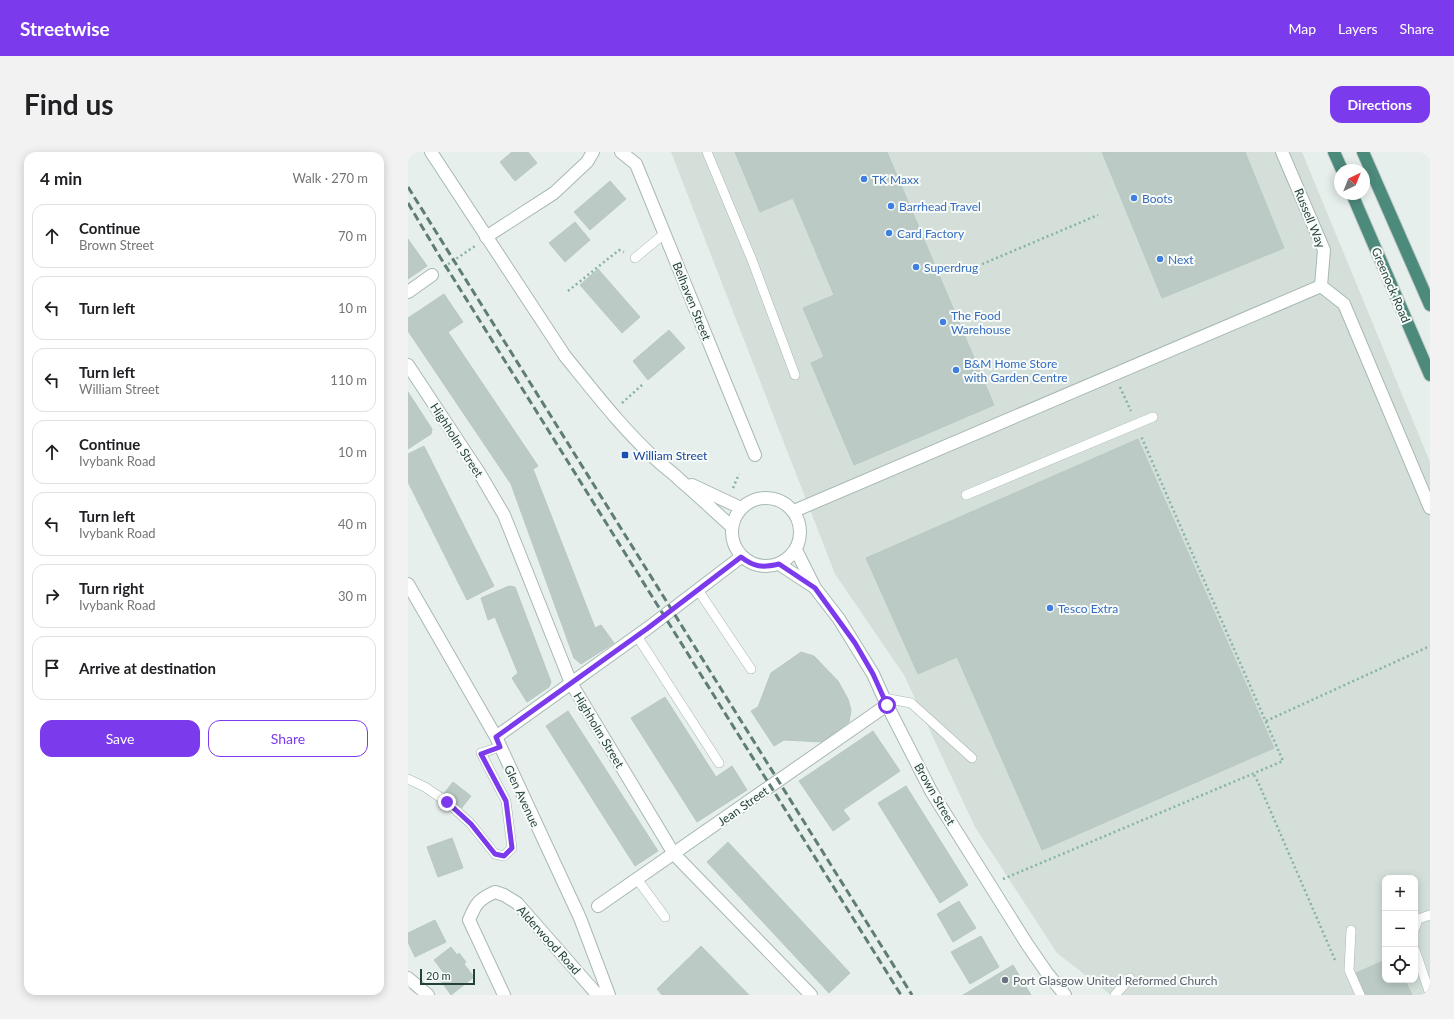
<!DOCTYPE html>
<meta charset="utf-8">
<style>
:root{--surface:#fff;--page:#f2f2f2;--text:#202124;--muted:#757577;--line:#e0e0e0;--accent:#7c3aed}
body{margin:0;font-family:Lato,sans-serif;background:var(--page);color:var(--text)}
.controls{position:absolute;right:12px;bottom:12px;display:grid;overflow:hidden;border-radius:8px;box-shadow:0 2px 10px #0003}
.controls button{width:36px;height:36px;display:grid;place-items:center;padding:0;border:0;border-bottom:1px solid var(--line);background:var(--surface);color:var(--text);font:20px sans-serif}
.compass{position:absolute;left:926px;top:12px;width:36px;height:36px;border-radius:50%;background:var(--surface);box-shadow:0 2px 10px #0003;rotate:43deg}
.scale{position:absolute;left:12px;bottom:10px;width:55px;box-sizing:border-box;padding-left:4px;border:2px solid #24423a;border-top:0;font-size:11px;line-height:14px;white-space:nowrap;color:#24423a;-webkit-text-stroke:3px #f7fbf9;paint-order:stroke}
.stop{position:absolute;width:12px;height:12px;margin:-9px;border:3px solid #7c3aed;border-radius:50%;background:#fff}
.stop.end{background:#7c3aed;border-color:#fff;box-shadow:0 1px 4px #0008}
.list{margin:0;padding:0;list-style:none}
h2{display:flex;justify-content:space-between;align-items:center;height:52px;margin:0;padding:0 16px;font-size:17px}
h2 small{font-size:13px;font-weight:400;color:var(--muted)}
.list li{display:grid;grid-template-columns:26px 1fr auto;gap:12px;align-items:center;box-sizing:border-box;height:64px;margin:0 8px 8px;padding:0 8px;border:1px solid var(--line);border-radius:12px}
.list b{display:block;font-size:15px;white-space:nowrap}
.list p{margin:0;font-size:13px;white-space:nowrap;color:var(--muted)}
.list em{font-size:13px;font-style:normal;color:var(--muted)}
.actions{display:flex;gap:8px;padding:12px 16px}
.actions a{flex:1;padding:9px 0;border:1px solid var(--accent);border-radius:12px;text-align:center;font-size:14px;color:var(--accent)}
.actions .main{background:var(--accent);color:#fff}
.icon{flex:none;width:22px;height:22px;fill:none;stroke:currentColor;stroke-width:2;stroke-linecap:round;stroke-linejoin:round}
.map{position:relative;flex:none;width:1022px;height:843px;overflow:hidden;border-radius:12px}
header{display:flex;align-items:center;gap:24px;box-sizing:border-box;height:56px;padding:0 20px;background:var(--accent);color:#fff}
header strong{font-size:19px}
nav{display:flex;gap:22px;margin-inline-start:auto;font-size:14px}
.intro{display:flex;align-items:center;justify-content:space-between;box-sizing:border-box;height:96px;padding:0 24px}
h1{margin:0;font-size:28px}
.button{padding:10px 18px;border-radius:12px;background:var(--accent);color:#fff;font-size:14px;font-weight:700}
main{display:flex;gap:24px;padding:0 24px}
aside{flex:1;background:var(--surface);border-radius:12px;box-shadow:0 2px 10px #0003}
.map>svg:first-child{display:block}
</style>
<header>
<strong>Streetwise</strong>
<nav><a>Map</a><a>Layers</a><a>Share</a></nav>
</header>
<div class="intro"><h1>Find us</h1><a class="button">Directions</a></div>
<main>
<aside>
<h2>4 min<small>Walk · 270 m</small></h2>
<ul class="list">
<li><svg class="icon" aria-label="ahead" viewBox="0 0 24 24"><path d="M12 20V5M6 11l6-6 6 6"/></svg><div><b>Continue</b><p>Brown Street</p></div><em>70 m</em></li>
<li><svg class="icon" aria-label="left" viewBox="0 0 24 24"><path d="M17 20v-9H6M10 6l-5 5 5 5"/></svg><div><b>Turn left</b></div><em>10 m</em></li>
<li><svg class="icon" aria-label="left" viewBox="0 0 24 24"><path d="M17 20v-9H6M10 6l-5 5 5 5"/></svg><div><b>Turn left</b><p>William Street</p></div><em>110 m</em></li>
<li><svg class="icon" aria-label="ahead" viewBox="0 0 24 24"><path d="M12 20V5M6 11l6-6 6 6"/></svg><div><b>Continue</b><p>Ivybank Road</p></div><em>10 m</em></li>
<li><svg class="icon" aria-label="left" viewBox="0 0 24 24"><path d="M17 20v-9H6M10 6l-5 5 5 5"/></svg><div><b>Turn left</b><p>Ivybank Road</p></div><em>40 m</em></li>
<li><svg class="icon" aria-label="right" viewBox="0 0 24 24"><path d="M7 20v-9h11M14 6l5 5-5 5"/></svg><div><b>Turn right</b><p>Ivybank Road</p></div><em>30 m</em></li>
<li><svg class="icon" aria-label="arrive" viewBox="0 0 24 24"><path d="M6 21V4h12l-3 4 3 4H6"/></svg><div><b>Arrive at destination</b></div></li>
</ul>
<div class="actions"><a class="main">Save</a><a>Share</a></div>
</aside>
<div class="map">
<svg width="1022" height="843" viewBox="0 0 1022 843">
<rect width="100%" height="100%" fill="#e6efeb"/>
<path fill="#d4dfda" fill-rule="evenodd" d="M263 0H894L1022 310V843H703L649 801 567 675 496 523 427 422ZM977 726H1007V828H977Z"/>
<g fill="#bbcac4" stroke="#b8c9c2">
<polygon points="104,0 120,0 129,11 107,29 92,10"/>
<polygon points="327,0 479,0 586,253 446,313 403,211 416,205 395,156 426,143 385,46 352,60"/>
<polygon points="694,0 837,0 876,96 754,146"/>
<polygon points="202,29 218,47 182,78 166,60"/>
<polygon points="167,70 182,88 157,110 141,91"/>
<polygon points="0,87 19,114 0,127"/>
<polygon points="190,117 232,165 214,181 172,133"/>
<polygon points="36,142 55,170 40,180 130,314 103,332 0,179 0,166"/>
<polygon points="261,178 277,196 240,228 225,209"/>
<polygon points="0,240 24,277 23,282 0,297"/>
<polygon points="730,287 866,596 634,698 549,505 510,522 458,406"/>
<polygon points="16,294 86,434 59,448 0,330 0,302"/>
<polygon points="125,317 187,476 193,473 206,491 173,512 166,506 103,332"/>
<polygon points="101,434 107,435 143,530 141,535 119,550 104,526 110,521 87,465 80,468 73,446"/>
<polygon points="393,500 406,504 430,529 440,547 443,558 441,570 414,590 376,588 366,594 343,559 350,555 363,521"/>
<polygon points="257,545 308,625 324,614 339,638 289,670 223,566"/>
<polygon points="160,559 250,699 227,714 138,574"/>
<polygon points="465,579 492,619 435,658 442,667 425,679 391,629"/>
<polygon points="45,630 63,644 52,658 34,644"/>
<polygon points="498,634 560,733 532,751 470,651"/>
<polygon points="44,686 55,716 30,725 19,695"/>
<polygon points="320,690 442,821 421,841 299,710"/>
<polygon points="551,749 568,776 545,790 529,762"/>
<polygon points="27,768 38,790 7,805 0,790 0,781"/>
<polygon points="573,784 591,815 562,832 543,800"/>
<polygon points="293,794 341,843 254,843 249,837"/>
<polygon points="43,795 49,803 51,801 58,810 56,812 66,825 43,843 33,829 39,825 26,808"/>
<polygon points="977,808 977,828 997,828 1004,843 956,843 946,822"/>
<polygon points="605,813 623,843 555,843"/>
</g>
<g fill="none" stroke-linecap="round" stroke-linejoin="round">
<g stroke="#a8b8b2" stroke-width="10">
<g id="service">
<polyline points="299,0 344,108 387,223"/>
<polyline points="227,106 256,82"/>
<polyline points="558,343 745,265"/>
<polyline points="290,438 343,517"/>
<polyline points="229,484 311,611"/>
<polyline points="476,546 503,551 564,606"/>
<polyline points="0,627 17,635 39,650 63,672 87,702 96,704 104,696 98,649 73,601 92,595"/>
<polyline points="229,727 257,765"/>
<polyline points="1007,776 1010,767 1022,763"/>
<polyline points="943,778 941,818 952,843"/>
<polyline points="1007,798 1022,842"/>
<polyline points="707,843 722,826"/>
</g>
</g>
<g stroke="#a8b8b2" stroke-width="14">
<g id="minor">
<polyline points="213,0 228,12 347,303"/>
<polyline points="874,0 916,98 913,134"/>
<polyline points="78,85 146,41 179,10 185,0"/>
<polyline points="913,134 936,152 1022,356"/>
<polyline points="0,140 24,123"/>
<polyline points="0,213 72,322 96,363 163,531 266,702 403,843"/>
<polyline points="386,359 913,134"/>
<polyline points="0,432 88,585 172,766 201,843"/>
<polyline points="88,585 240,476 333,405"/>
<polyline points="190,754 479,553"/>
<polyline points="0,826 20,843"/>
<path d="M96 843 61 768C68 751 71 747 87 740L96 743 109 751 187 840 192 843"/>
</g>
</g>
<g stroke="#a8b8b2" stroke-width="14">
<g id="tertiary">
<path d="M23 0 157 204C187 241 216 279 252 311 259 317 266 322 273 329 290 343 306 359 323 374"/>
<polyline points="284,333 333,356"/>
<circle cx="358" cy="380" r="34"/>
<polyline points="388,398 407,436 431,467 465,522 479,553 523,639 619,792 639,821 657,843"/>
<polyline points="371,412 406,435"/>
</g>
</g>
<g stroke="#c2cac8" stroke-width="14">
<g id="trunk">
<polyline points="926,0 934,18"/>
<polyline points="955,0 1022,153"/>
<polyline points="944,42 1022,223"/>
</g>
</g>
<g stroke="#86b3a5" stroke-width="2.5" stroke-dasharray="2 3" stroke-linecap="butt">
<polyline points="36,115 67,94"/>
<polyline points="565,116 690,63"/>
<polyline points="160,139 211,98 216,100"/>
<polyline points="712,235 723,259"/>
<polyline points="214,251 234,233"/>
<polyline points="325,336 331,322"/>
<polyline points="858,569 1022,494"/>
<polyline points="846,623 850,630 927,808"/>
<polyline points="595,727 875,609 733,284"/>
</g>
<use href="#service" stroke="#fff" stroke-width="9"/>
<use href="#minor" stroke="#fff" stroke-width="12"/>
<use href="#tertiary" stroke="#fff" stroke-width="12"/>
<use href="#trunk" stroke="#4c8a7c" stroke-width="12"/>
<g stroke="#5f7d75" stroke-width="3" stroke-dasharray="8 4" stroke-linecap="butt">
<polyline points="0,35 504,843"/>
<polyline points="0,51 32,105 493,843"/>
</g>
</g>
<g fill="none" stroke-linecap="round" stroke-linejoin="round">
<path stroke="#7c3aed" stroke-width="5" d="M39 650 63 672 87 702 96 704 104 696 98 649 73 602 92 595 88 585 240 476 333 405C346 415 354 416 371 412L407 436 447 491 465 522 479 553"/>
</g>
<g fill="#3f7fe0" stroke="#f7fbf9" stroke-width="1.5">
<circle cx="456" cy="27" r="4"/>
<circle cx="726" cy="46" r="4"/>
<circle cx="483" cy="54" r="4"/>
<circle cx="481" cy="81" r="4"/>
<circle cx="752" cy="107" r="4"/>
<circle cx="508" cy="115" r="4"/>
<circle cx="535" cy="170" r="4"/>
<circle cx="548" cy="218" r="4"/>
<circle cx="642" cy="456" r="4"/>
</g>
<rect fill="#1a4fb4" stroke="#f7fbf9" stroke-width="1.5" x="213" y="299" width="8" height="8" rx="2"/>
<circle fill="#6b7280" stroke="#f7fbf9" stroke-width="1.5" cx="597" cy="828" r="4"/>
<g text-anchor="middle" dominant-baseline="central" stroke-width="4" stroke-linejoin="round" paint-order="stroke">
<g font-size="12" fill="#366cbe" stroke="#f7fbf9" text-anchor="start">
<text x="464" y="27">TK Maxx</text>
<text x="734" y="46">Boots</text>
<text x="491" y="54">Barrhead Travel</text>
<text x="489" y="81">Card Factory</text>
<text x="760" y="107">Next</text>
<text x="516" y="115">Superdrug</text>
<text x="543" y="163">The Food<tspan x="543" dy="14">Warehouse</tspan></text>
<text x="556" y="211">B&amp;M Home Store<tspan x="556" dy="14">with Garden Centre</tspan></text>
<text x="650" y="456">Tesco Extra</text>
</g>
<g font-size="12" fill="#24423a" stroke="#f7fbf9">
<text transform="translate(902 66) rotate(68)">Russell Way</text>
<text transform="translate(983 133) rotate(67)">Greenock Road</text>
<text transform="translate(284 149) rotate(68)">Belhaven Street</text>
<text transform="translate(49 288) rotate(57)">Highholm Street</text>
<text transform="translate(191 578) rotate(59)">Highholm Street</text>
<text transform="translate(527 642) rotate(60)">Brown Street</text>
<text transform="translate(114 644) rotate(65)">Glen Avenue</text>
<text transform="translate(335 654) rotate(-35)">Jean Street</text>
<text transform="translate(141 788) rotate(48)">Alderwood Road</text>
</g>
<g font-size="12" fill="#164399" stroke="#f7fbf9" text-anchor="start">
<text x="225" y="303">William Street</text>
</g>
<g font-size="12" fill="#5b616d" stroke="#f7fbf9" text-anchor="start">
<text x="605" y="828">Port Glasgow United Reformed Church</text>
</g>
</g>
</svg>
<div class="controls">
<button>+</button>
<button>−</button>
<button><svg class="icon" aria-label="locate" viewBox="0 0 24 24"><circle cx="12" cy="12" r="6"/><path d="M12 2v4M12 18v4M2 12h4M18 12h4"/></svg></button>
</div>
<svg class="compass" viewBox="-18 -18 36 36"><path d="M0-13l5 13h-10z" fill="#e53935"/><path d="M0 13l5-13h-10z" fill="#757577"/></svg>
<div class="scale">20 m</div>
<div class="stop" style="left:479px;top:553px"></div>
<div class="stop end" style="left:39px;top:650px"></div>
</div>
</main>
